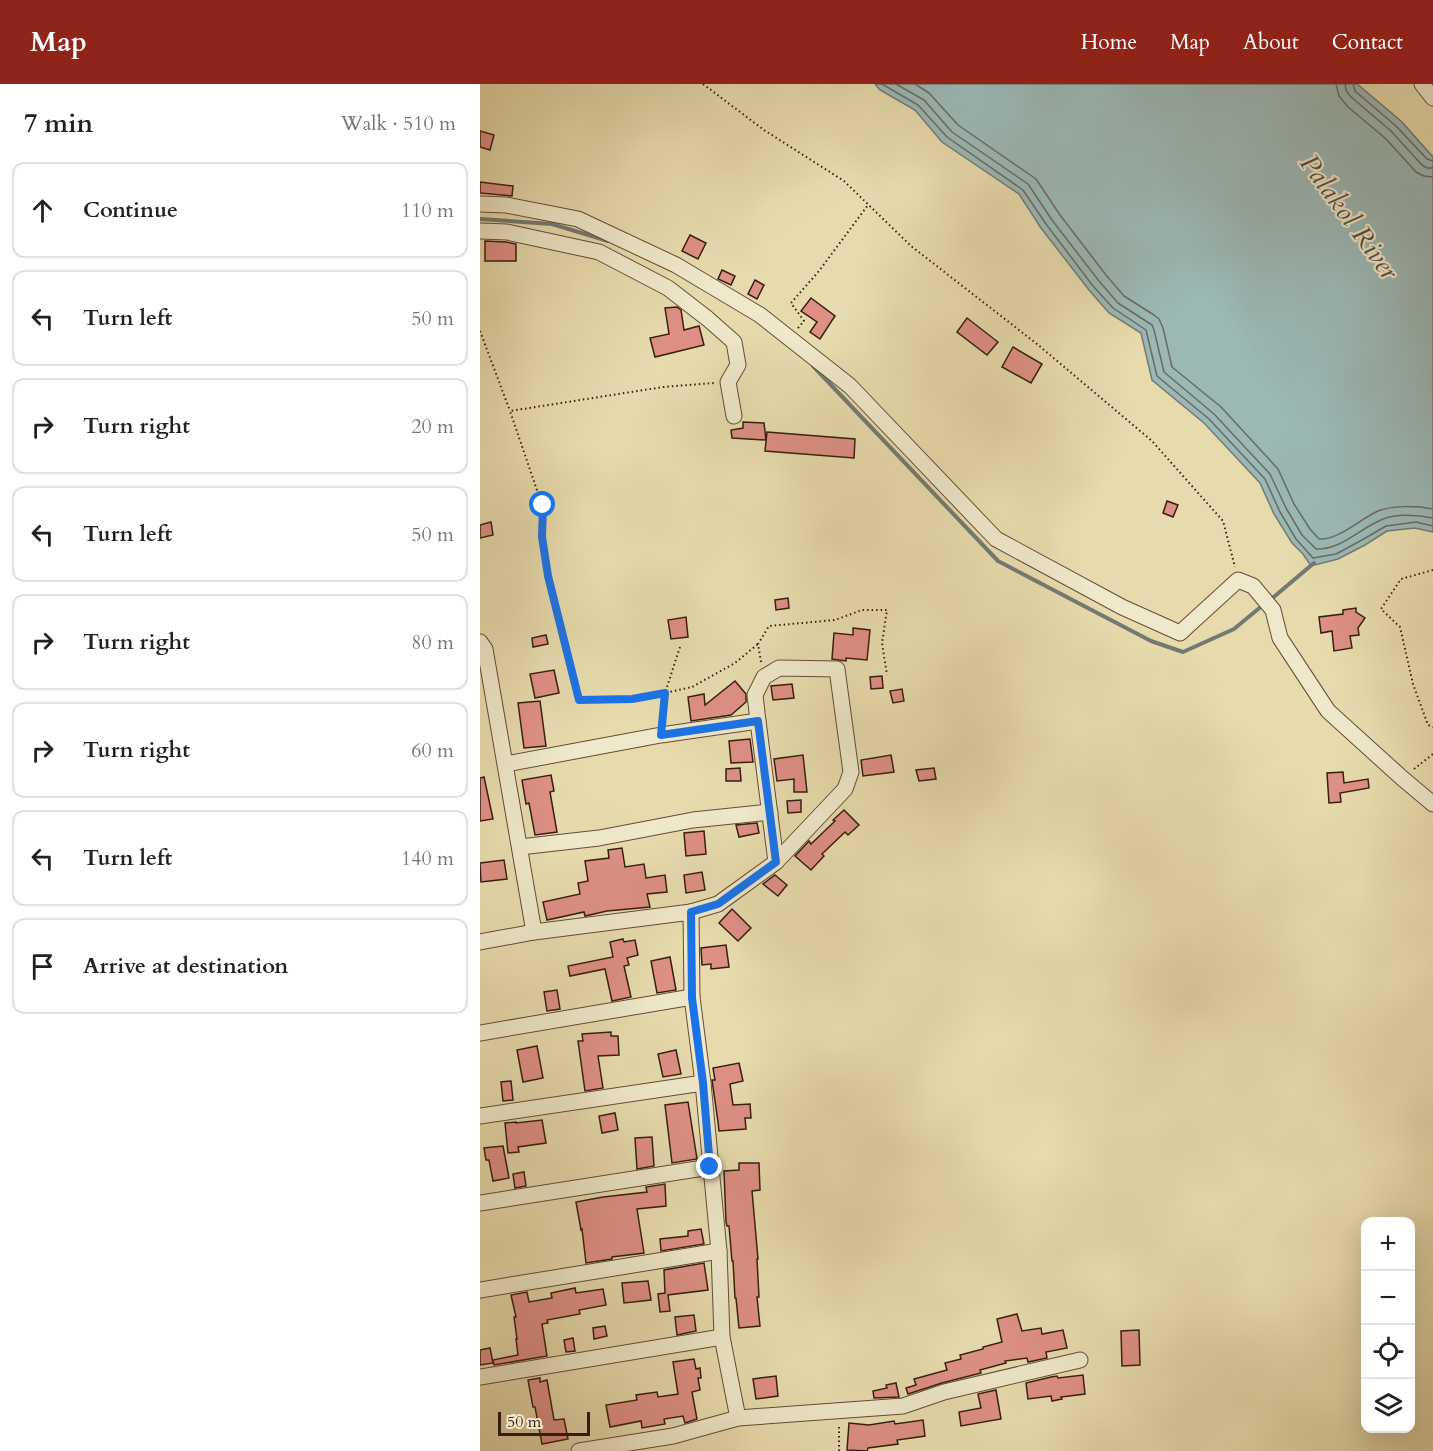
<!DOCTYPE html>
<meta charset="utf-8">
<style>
:root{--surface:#fff;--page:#f2f2f2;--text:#202124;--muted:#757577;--line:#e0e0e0;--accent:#8f2418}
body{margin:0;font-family:Cardo,serif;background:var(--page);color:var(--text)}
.controls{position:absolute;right:18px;bottom:18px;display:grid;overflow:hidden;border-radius:12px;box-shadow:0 6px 24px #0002}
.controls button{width:54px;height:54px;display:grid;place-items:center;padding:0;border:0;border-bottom:2px solid var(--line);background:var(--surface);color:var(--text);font:30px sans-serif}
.scale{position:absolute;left:18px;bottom:15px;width:92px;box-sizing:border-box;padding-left:6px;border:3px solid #391d11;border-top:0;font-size:16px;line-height:21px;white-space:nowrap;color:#391d11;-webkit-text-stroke:4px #efe8ca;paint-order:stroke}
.stop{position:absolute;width:18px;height:18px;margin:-14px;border:4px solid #1a73e8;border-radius:50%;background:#fff}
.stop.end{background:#1a73e8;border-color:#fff;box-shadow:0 2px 6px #0008}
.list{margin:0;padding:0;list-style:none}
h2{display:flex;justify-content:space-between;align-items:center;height:78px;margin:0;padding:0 24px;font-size:26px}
h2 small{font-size:20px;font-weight:400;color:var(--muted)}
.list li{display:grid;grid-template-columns:39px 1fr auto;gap:18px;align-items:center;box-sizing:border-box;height:96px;margin:0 12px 12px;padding:0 12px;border:2px solid var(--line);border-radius:12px}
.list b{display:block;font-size:22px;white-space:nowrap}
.list em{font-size:20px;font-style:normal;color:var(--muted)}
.icon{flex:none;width:33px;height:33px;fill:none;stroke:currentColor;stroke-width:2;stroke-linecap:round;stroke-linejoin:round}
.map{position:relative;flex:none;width:953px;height:1367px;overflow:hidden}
header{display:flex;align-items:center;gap:36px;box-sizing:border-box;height:84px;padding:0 30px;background:var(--accent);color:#fff}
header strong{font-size:28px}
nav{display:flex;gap:33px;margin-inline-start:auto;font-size:21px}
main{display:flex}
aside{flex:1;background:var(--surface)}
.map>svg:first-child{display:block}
</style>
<header>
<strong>Map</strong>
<nav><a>Home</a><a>Map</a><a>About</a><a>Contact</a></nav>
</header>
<main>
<aside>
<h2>7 min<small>Walk · 510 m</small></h2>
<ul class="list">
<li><svg class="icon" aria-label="ahead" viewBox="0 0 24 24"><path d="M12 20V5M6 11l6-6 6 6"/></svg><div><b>Continue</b></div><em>110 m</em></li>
<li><svg class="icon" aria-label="left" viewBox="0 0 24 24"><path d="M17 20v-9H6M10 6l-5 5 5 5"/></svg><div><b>Turn left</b></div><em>50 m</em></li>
<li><svg class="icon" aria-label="right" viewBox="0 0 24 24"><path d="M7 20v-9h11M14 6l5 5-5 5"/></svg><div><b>Turn right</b></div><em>20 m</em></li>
<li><svg class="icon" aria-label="left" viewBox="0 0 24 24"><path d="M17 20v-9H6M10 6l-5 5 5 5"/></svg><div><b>Turn left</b></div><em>50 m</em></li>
<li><svg class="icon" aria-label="right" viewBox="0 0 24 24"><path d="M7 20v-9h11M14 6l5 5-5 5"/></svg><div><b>Turn right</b></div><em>80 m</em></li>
<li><svg class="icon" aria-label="right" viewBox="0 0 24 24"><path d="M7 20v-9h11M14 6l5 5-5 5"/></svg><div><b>Turn right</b></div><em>60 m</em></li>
<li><svg class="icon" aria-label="left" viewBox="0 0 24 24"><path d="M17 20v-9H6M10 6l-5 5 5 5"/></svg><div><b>Turn left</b></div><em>140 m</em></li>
<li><svg class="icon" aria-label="arrive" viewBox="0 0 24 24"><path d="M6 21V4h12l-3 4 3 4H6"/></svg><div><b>Arrive at destination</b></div></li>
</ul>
</aside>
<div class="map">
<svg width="953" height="1367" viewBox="0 0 953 1367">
<rect width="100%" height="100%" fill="#e7dbad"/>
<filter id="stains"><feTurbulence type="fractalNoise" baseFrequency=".00333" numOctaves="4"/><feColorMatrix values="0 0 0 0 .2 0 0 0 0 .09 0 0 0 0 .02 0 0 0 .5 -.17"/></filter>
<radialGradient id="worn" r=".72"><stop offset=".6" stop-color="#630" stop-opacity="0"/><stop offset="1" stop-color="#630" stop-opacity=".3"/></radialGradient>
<polygon fill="#9bb8b5" stroke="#747a73" stroke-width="1.5" points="395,0 877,0 921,37 953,73 953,448 935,444 907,447 885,461 858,475 831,482 823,470 812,459 794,430 780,399 724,339 672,296 661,249 629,229 609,206 561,144 539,110 462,58 435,26 400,6"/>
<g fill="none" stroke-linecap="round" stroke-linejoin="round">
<g stroke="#6a6a63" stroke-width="1.5">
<polyline points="402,0 438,21 467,53 543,106 566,140 613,202 633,224 666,246 677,292 729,335 785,395 800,428 816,455 833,474 856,470 882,456 906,442 936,438 953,442"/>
<path d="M416 0 444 16 472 48 548 100 572 136 619 197 638 219 672 241 674 246 684 288 734 330 790 390 806 424 822 451 836 465C861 466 879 445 901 436 914 429 939 431 953 434"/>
<path d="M435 0 449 9 478 41 556 95 580 131 626 191 644 212 674 231 679 235 683 244 692 283 741 323 798 385 814 420 830 445 839 455C859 456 880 435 898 427 912 421 938 422 953 425"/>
<polyline points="856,0 859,12 868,23 905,54 936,88 944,92 953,93"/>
<polyline points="865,0 866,6 870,12 911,47 942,81 947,84 953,84"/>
<polyline points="873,0 875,7 916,42 947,75 953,77"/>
</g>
<g stroke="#747a73" stroke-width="4">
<polyline points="0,135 72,140 128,157"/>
<polyline points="333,282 518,477 671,557 703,568 754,545 783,521"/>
<polyline points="789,517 834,479"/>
</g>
</g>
<g fill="#de9085" stroke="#391d11" stroke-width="1.5">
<polygon points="0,47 14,51 10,66 0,63"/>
<polygon points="0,98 33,102 32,112 0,109"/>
<polygon points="210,151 226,159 218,175 202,167"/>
<polygon points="5,157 26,158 36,160 36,177 5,177"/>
<polygon points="242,186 255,192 251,201 238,195"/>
<polygon points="275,196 284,201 277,215 268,210"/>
<polygon points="331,214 355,232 340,255 330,248 337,238 321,227"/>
<polygon points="197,223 201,226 204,246 219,242 224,261 175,273 170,254 189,250 185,224"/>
<polygon points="487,234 518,258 507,271 477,248"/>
<polygon points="533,263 562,280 551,299 522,283"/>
<polygon points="263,338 284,339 286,356 252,354 251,346 263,344"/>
<polygon points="287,348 375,355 374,374 285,367"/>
<polygon points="687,417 698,421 693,433 683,429"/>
<polygon points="11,438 13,451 0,454 0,441"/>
<polygon points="308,514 309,524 296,526 295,516"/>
<polygon points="876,524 876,528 885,534 878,544 879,551 870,552 872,564 854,567 852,547 841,549 839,533 863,530 863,526"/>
<polygon points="206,533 208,553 191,555 188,536"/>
<polygon points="373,544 390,546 387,576 366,574 366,577 352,575 354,549 373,551"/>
<polygon points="66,551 68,560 53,563 52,554"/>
<polygon points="74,586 79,609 55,614 50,590"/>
<polygon points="402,592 403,604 391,605 390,593"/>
<polygon points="255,597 266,610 266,618 251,631 211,637 208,613 224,610 225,621"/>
<polygon points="312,600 314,614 293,616 291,602"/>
<polygon points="422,605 424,617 413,619 410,607"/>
<polygon points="60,617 66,662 44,664 38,619"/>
<polygon points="270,655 273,678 251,679 249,657"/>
<polygon points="323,671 327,708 314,708 314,695 297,697 294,675"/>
<polygon points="411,671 414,688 383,692 381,676"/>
<polygon points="260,684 261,697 246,697 246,685"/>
<polygon points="454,684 456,695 439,697 436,686"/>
<polygon points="863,688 864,699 888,695 889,704 860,709 861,718 849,719 847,689"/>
<polygon points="71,691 74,707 70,708 77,748 55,751 49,719 46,720 42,696"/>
<polygon points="4,693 13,735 0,737 0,694"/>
<polygon points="321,716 321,728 308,729 307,717"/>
<polygon points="364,726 379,741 368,751 365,748 342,770 344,772 331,786 315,772 329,757 331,760 355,737 353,736"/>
<polygon points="277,739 279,749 259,753 256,741"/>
<polygon points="224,747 226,770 206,772 204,749"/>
<polygon points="142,764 145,783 164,780 166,794 185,791 187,808 167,810 170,823 127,827 105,832 104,828 67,836 63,818 100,810 98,799 108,797 105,777 129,774 128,766"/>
<polygon points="24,776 27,795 1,798 0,779"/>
<polygon points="222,788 225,806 206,809 204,791"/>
<polygon points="295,791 307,801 298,812 283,800"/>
<polygon points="252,825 271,844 258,857 239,839"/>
<polygon points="143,855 144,858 155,856 158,871 147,874 149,881 144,882 151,913 132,917 125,885 90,892 88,882 133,873 130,858"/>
<polygon points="246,861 249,883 231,885 231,880 222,881 221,864"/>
<polygon points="190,873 196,906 177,909 171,877"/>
<polygon points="77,906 80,925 67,927 64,908"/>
<polygon points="131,948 131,952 138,952 139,971 118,972 123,1004 105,1007 98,957 103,957 102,950"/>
<polygon points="57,962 63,994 43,998 37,966"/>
<polygon points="196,966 201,990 183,993 178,970"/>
<polygon points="259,979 263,997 250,1000 253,1021 270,1020 271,1034 265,1034 266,1045 239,1047 238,1038 232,996 235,996 233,984"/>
<polygon points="31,997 33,1016 23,1017 21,998"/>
<polygon points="208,1018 217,1075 192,1079 185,1021"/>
<polygon points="135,1029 138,1046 122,1049 119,1032"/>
<polygon points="62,1036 66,1059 38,1063 39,1068 28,1069 25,1039 36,1038 36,1039"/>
<polygon points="172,1053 174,1082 157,1085 155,1054"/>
<polygon points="23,1062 29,1094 13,1097 9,1076 6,1076 4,1064"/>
<polygon points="259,1079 279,1079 280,1106 272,1107 278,1175 277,1175 279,1213 277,1213 280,1242 259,1244 256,1214 255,1214 253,1177 252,1177 249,1142 247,1142 246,1138 244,1087 259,1086"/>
<polygon points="44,1088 46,1102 35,1104 33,1090"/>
<polygon points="185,1100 186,1122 157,1125 164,1169 132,1173 132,1175 106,1179 102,1145 101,1146 96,1118 123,1113 167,1108 166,1103"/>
<polygon points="221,1145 224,1160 181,1167 180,1155 208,1152 208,1147"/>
<polygon points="224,1179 228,1206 188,1211 190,1227 180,1228 178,1210 185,1209 184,1186"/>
<polygon points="168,1197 171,1216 144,1219 142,1199"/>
<polygon points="95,1204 96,1209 123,1205 126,1221 99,1226 100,1230 67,1236 68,1239 62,1240 67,1272 14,1281 13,1276 38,1271 36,1255 37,1255 34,1233 36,1233 31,1211 47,1208 49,1218 72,1214 71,1209"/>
<polygon points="537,1230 542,1247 561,1244 562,1250 583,1246 587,1264 566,1268 567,1274 548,1278 547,1274 525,1277 526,1279 500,1286 501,1289 462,1299 428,1310 426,1304 436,1301 434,1295 467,1286 465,1279 481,1275 480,1271 503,1265 503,1263 522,1258 517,1235"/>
<polygon points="214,1231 216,1247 197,1251 195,1233"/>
<polygon points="125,1242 127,1252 114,1255 113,1244"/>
<polygon points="659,1246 660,1281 642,1282 641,1247"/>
<polygon points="93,1254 95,1267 86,1268 84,1256"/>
<polygon points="10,1264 13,1279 0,1281 0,1266"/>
<polygon points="214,1275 216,1285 220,1284 221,1294 218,1294 220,1306 212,1308 217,1335 205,1339 203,1332 184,1335 185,1340 162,1344 161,1337 130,1343 126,1321 157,1316 156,1311 177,1308 178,1313 198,1310 193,1278"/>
<polygon points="603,1291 605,1310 581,1313 582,1315 572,1317 571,1312 548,1315 546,1299 571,1293 577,1292 578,1294"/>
<polygon points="296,1292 298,1312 276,1315 273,1295"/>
<polygon points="60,1294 60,1298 67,1296 74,1336 84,1335 88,1355 62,1360 55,1323 53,1323 48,1296"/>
<polygon points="416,1299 419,1313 394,1314 393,1307 407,1304 406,1301"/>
<polygon points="516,1306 521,1335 481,1342 479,1328 501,1324 498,1310"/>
<polygon points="443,1336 445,1352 417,1356 418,1360 388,1364 387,1367 367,1366 369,1339 389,1341 414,1337 415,1340"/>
</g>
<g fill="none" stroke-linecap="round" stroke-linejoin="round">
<g stroke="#644c38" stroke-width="17">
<g id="minor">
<polyline points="942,0 953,14"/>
<polyline points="0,120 26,121 98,135 196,181 280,231 370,302 516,455 642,523 700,549 758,496 773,502 793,526 800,554 848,627 922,694 953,720"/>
<polyline points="0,147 27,148 119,168 188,204 228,235 254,258 258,281 248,298 254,332"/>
<polyline points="0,558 5,565 54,848 211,828 212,913 223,999 239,1167 242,1253 258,1334"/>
<polyline points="26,680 181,651 278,637 296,778"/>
<polyline points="40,763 119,754 213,736 290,728"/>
<polyline points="211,828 238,820 296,778 365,705 371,688 357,585 299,584 284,593 275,611 278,637"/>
<polyline points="0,858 54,848"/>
<polyline points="0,949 212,913"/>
<polyline points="0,1032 223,999"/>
<polyline points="0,1119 230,1083"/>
<polyline points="0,1206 239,1167"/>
<polyline points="0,1293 242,1253"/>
<polyline points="99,1367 193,1352 258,1334 423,1322 464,1308 600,1276"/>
</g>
</g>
<g stroke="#391d11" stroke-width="2" stroke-dasharray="1.5 3" stroke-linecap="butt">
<polyline points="223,0 284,46 364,97 431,162 557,260 672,357 743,437 755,483"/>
<polyline points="318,244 324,237 311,219 339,187 388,121"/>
<polyline points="0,247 30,327"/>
<polyline points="953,486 921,495 901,525 920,543 933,600 948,641 953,643"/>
<polyline points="200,563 185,609 212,603 255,579 278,560"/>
<polyline points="281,578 278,560 289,542 355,536 382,526 407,526 402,559 407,591"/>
<polyline points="182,636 185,609 152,615 99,616 68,492 62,453 62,421 30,327 183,303 234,299"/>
<polyline points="934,685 953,670"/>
<polyline points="359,1367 359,1341"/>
</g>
<use href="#minor" stroke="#efe8ca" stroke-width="15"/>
</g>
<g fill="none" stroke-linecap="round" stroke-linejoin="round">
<polyline stroke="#1a73e8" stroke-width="8" points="63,421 62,453 68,492 99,616 152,615 185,609 181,651 278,637 296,778 238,820 211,828 212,914 223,999 230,1083"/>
</g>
<g text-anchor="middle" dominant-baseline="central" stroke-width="4.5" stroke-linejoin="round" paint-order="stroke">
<g font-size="27" font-style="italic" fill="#564c42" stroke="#efe8ca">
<text transform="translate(869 133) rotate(54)">Palakol River</text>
</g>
</g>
<rect width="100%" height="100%" filter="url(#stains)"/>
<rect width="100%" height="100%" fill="url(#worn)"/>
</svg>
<div class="controls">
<button>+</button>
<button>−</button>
<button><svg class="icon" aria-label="locate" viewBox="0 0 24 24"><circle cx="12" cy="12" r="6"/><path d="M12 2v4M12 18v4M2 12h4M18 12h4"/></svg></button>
<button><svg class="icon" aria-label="layers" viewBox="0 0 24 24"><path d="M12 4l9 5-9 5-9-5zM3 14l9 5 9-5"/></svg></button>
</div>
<div class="scale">50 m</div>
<div class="stop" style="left:63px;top:421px"></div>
<div class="stop end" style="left:230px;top:1083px"></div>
</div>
</main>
